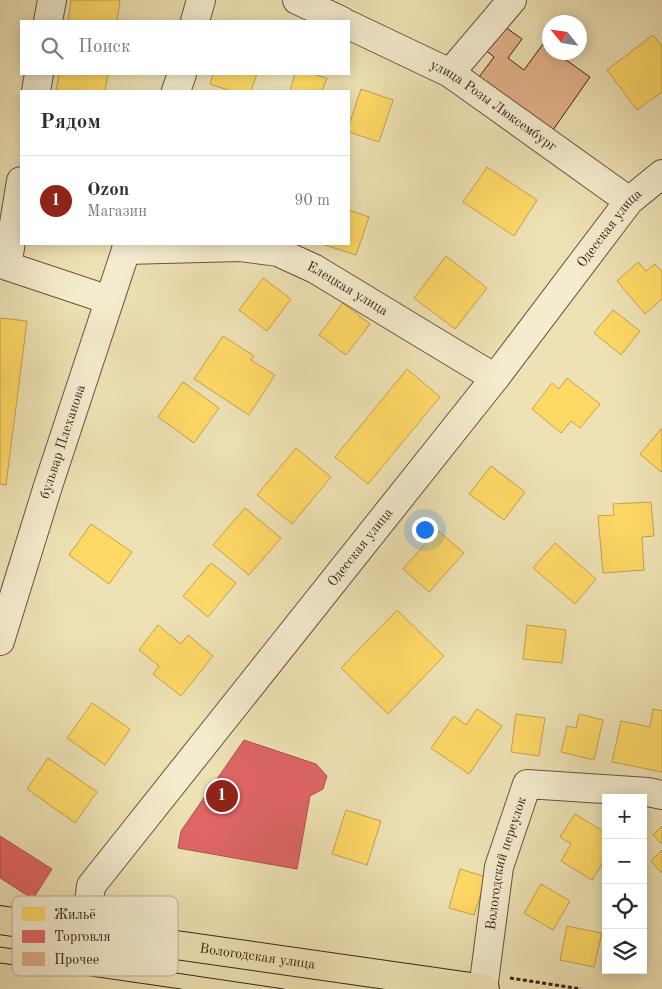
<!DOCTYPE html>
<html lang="ru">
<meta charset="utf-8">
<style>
:root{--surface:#fff;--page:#f7f7f7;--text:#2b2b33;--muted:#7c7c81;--line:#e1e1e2;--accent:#8f2418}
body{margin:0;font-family:"Old Standard TT",serif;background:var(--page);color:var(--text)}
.controls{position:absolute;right:15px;bottom:15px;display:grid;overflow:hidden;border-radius:0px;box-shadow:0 2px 12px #0003}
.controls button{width:45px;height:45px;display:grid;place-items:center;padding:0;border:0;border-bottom:1px solid var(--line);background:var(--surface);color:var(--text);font:25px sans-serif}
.compass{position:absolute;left:542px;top:15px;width:45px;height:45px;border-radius:50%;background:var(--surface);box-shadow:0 2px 12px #0003;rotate:300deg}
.you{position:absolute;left:424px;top:529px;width:18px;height:18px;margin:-12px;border:4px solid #fff;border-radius:50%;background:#1a73e8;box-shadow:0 0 0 8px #1a73e833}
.badge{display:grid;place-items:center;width:32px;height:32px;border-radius:50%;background:var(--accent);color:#fff;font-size:16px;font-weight:700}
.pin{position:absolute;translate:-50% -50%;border:2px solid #fff;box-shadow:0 1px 5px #0006}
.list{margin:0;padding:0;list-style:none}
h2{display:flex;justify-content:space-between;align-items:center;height:65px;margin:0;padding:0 20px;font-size:21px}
h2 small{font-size:16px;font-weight:400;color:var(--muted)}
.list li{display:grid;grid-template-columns:32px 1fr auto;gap:15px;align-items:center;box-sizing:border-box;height:90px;padding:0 20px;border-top:1px solid var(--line)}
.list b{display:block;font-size:19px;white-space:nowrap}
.list p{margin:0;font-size:16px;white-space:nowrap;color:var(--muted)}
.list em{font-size:16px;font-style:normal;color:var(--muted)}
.icon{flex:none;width:28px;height:28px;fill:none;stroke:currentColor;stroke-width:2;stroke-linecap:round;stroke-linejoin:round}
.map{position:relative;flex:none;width:662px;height:989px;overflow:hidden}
.search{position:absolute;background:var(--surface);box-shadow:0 2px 12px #0003;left:20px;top:20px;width:330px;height:55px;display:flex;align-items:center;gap:12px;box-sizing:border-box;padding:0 18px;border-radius:0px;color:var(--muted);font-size:19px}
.panel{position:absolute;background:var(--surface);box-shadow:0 2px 12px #0003;left:20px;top:90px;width:330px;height:155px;border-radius:0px}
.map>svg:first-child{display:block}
</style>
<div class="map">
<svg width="662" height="989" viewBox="0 0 662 989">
<rect width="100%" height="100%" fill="#eee2b4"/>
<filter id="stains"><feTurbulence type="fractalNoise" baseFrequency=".004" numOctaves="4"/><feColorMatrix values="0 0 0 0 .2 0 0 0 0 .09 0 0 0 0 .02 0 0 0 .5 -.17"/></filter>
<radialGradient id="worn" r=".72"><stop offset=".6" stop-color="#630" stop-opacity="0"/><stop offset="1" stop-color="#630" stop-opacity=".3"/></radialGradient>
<g fill="#ffd966" stroke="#c4a24f">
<polygon points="71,0 120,0 117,21 68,21"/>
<polygon points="653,35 662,46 662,92 637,110 607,70"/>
<polygon points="59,74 108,74 105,91 56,91"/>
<polygon points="213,74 257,74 251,91 231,91 210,84"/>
<polygon points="295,74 313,74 327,78 322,91 290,91"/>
<polygon points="361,89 393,100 379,142 349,132 349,125"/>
<polygon points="487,167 537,200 514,236 463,202"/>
<polygon points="349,210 369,217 356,255 322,244 349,244"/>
<polygon points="446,256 487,288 455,329 414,298"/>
<polygon points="638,262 646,271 655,264 662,272 662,299 645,314 617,281"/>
<polygon points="263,278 291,299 267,331 239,310"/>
<polygon points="343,303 370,324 346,355 319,335"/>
<polygon points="613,310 640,331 621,355 594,333"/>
<polygon points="0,318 27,321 6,485 0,484"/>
<polygon points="223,336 254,356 251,360 275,375 249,415 194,379"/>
<polygon points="407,369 440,397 368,484 335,457"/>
<polygon points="567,378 600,404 580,428 571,421 561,433 532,409 552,383 559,389"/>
<polygon points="183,382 219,408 194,443 158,417"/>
<polygon points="662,428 662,471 661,472 640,454"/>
<polygon points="296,448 331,477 292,524 257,495"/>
<polygon points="491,466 525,492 504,520 469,494"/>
<polygon points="651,502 654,536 642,537 644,570 603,573 598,516 614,515 613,504"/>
<polygon points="245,508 281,538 249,575 213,545"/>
<polygon points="91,524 132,552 109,584 69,555"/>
<polygon points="437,530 464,553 429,592 403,569"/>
<polygon points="555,543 596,579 575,604 533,568"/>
<polygon points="211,563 236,583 208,617 183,596"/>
<polygon points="397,610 444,656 388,714 341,668"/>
<polygon points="158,625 181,644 188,635 213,656 181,696 153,674 159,666 139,650"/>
<polygon points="527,625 566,630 562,663 523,659"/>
<polygon points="92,703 130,729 105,765 67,738"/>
<polygon points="477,709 502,726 469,774 431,748 454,716 466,725"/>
<polygon points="653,709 662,711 662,772 612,762 621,721 650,727"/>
<polygon points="516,714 545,718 539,756 511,752"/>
<polygon points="579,714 603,720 594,760 561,752 567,726 576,728"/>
<polygon points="48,758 97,792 75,823 27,789"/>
<polygon points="346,810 381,821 367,865 332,854"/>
<polygon points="575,814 606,833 606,858 592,880 561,861 571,844 560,837"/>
<polygon points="662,826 662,844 653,835"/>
<polygon points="662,850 662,873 651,861"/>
<polygon points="460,869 486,877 474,915 449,908"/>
<polygon points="541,884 570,901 553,930 524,913"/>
<polygon points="567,926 602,933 594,967 560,960"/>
</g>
<g fill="#e06666" stroke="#ae524f">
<polygon points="244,740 316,764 327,776 323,789 310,796 297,869 178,848 181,831"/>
<polygon points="0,836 52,869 33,899 0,878"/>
</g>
<polygon fill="#e3b18a" stroke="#3a2219" points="501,24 522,39 508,58 524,70 543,44 550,48 550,52 555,52 590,77 553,130 479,77 494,57 484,49"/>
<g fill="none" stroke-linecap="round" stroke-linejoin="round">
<g stroke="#675240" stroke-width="30">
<g id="minor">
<polyline points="297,0 342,21"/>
<polyline points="48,21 52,0"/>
<polyline points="195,21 201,0"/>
<path id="s1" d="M349 25 450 73 629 201"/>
<polyline points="450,73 512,0"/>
<polyline points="36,91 39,74"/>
<polyline points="176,91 182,74"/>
<polyline points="21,181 7,266 109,300"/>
<path id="s2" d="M126 250 240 247 278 252 315 269 495 378"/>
<path id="s3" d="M0 641 48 486 128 244"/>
<path id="s4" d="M85 933 91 886 495 378 629 201 662 174"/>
<path id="s5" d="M483 989 499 867 527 784 648 792 662 795"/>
</g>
</g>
<g stroke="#3a2219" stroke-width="30">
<g id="major">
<path id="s6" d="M0 920 485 989"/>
</g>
</g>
<polyline stroke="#3a2219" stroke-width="3" stroke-dasharray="4 2.5" stroke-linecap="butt" points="510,978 581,989"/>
<use href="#minor" stroke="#f4ecce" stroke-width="28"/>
<use href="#major" stroke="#eee2b4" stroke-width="28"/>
<g stroke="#3a2219" stroke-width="1">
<polyline points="0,947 284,989"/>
<polyline points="0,963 181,989"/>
</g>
</g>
<g text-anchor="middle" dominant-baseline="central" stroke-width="5" stroke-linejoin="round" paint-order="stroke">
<g font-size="14" fill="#3a2219" stroke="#f4ecce">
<text stroke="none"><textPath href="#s1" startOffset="166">улица Розы Люксембург</textPath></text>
<text stroke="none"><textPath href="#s4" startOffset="885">Одесская улица</textPath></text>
<text stroke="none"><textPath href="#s2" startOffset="231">Елецкая улица</textPath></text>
<text stroke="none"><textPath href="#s3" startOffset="209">бульвар Плеханова</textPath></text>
<text stroke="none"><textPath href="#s4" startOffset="480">Одесская улица</textPath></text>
<text stroke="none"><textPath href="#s5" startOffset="128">Вологодский переулок</textPath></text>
<text stroke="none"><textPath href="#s6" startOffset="260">Вологодская улица</textPath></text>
</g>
</g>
<rect x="12" y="896" width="166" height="80" rx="8" fill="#f4ecce" stroke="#bcaf98" stroke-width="1"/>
<rect x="22" y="907" width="23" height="14" fill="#ffd966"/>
<rect x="22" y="930" width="23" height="13" fill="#e06666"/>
<rect x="22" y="952" width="23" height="14" fill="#e3b18a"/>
<g font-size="14" fill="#3a2219">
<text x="54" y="919">Жильё</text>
<text x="54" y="941">Торговля</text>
<text x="54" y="964">Прочее</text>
</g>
<rect width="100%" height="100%" filter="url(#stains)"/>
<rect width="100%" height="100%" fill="url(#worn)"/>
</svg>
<div class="controls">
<button>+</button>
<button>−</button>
<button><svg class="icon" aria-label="locate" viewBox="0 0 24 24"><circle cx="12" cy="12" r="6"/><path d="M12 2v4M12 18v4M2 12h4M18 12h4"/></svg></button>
<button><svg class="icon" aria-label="layers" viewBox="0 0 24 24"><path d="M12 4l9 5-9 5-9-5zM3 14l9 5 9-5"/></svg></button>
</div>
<svg class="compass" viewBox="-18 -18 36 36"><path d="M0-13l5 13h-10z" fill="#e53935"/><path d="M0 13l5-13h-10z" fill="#7c7c81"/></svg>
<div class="you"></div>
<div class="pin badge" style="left:222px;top:796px">1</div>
<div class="search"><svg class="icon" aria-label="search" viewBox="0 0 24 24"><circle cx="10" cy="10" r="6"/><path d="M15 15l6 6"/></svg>Поиск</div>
<section class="panel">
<h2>Рядом<small></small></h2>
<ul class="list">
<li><span class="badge">1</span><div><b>Ozon</b><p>Магазин</p></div><em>90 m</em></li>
</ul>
</section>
</div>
